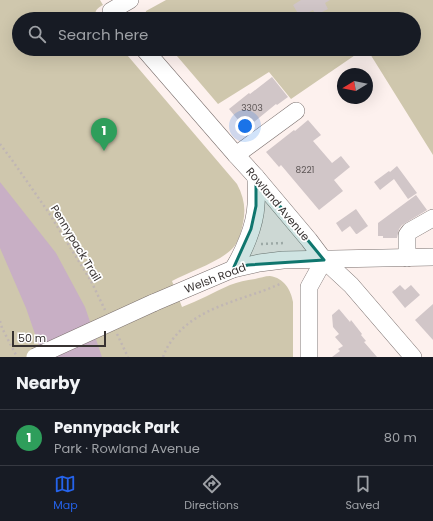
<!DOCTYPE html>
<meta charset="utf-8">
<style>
:root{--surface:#171b24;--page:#242831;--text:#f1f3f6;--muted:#9ea1a6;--line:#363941;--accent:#2563eb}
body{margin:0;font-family:Poppins,sans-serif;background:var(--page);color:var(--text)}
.compass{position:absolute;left:337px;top:68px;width:36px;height:36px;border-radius:50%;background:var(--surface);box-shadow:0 4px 16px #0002;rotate:260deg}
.scale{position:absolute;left:12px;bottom:10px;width:94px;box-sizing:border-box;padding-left:4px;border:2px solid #373231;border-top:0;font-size:11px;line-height:14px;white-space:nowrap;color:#373231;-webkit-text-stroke:3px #fff;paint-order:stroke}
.you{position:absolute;left:245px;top:126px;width:14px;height:14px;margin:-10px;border:3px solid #fff;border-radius:50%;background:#1a73e8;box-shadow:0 0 0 6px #1a73e833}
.badge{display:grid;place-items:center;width:26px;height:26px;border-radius:50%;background:var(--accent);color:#fff;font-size:13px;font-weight:700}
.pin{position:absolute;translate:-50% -33px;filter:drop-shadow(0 1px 2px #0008)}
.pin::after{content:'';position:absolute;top:21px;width:14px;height:12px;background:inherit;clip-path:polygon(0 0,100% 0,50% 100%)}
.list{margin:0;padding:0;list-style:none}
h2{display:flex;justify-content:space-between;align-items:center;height:52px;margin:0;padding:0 16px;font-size:17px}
h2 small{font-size:13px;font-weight:400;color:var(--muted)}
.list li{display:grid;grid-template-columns:26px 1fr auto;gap:12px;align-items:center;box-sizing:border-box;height:56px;padding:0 16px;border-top:1px solid var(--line)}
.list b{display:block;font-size:15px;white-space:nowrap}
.list p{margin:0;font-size:13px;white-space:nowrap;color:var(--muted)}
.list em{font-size:13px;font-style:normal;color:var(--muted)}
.icon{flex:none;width:22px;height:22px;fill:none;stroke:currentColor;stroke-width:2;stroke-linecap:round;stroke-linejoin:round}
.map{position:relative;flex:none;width:433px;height:357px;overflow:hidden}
.search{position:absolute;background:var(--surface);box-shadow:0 4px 16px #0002;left:12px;right:12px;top:12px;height:44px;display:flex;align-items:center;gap:10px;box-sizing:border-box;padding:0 14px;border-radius:22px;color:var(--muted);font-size:15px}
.sheet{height:108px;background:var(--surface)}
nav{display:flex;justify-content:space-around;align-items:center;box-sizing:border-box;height:56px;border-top:1px solid var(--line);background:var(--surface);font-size:11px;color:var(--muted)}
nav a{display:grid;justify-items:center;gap:2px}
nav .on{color:var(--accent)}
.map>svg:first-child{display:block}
</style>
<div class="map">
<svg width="433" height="357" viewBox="0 0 433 357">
<rect width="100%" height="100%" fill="#fdf1ee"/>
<g fill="#cfc7ad">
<path d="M0 0H100L103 5C97 8 93 12 97 19H19V49H122L237 184C244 197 246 209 243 223 241 232 239 242 232 249 219 262 189 272 172 281L182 307C198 301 214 292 230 285 238 282 246 280 255 279 260 278 265 276 270 276 284 278 291 290 293 302V357H0Z"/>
<polygon points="166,0 433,0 433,155 367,49 414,49 414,19 146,19 145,18 146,11"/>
<polygon points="171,49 364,49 291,99 269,72 218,104"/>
</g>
<polygon fill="#c8afc5" points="0,182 56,253 85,307 102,357 43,357 26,308 0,248"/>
<g fill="#d1c6c8">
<polygon points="301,0 330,0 325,3 328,9 316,15 313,10 300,17 293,5"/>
<polygon points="272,77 288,97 277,105 276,104 254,122 254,121 245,128 229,109 249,93 250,94"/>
<polygon points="308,120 321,135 313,141 332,163 341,156 350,167 334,180 343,191 319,210 281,165 279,167 266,152 294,130 295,131"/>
<polygon points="397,166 417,193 408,199 394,179 380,190 374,182 389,171 390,172"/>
<polygon points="416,195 427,210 402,225 399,229 397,238 383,238 383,236 378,236 378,223"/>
<polygon points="356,209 368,226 357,234 356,234 350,226 342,232 336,223"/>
<polygon points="400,285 405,290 411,285 420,295 405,308 392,292"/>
<polygon points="433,304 433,340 415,320"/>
<polygon points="339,309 350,322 351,320 362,334 361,335 366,341 364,342 377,357 332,357 340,351 338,349 343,346 335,337 339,334 333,327 332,315"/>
</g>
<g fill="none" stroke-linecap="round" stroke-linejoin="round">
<g stroke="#7b706e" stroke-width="18">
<g id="minor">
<polyline points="118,19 111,11 130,0"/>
<polyline points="144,49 236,155 256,177 309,240 324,260 351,285 413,357"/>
<polyline points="236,155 296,111"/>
<polyline points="407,258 407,235 410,231 433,218"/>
<path d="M233 269C244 251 255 226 256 205 257 195 256 186 256 177"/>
<polyline points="153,303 233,269 259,263 283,260 433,257"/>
<polyline points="309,357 309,287 324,260"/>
</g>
</g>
<g stroke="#c0b6b4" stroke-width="2.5" stroke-dasharray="2 3" stroke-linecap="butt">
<polyline points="0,144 12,160 49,213 91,281 105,310"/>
<polyline points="261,244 284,243"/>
<polyline points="0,321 2,328 17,357"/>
<polyline points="117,334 128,357"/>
<path d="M163 357C165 352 167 347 170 343 196 305 244 301 282 283"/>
</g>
<use href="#minor" stroke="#fff" stroke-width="17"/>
<g stroke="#7b706e" stroke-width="18" stroke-linecap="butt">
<polyline id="minor-bridge" points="35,357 153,303"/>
</g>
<use href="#minor-bridge" stroke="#fff" stroke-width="17"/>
</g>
<path fill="#0f766e" fill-opacity="0.2" stroke="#0f766e" stroke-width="3" stroke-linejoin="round" d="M256 177 324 260 248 265 233 269 251 229 256 206Z"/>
<g text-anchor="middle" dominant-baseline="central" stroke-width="3.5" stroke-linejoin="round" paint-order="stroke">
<g font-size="9" fill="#5e5757">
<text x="252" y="108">3303</text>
<text x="305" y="170">8221</text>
</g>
<g font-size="11" fill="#373231" stroke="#fff">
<text transform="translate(278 204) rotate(50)">Rowland Avenue</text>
<text transform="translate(76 243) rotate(59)">Pennypack Trail</text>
<text transform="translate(215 278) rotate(-21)">Welsh Road</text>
</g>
</g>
</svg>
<svg class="compass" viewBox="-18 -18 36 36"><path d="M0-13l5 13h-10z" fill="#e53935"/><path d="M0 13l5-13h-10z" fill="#9ea1a6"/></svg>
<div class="scale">50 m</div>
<div class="you"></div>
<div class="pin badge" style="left:104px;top:151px;background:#2e9e5b">1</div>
<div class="search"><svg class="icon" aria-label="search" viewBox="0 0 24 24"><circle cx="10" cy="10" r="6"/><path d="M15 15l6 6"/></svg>Search here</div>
</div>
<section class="sheet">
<h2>Nearby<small></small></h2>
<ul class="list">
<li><span class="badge" style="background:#2e9e5b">1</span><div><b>Pennypack Park</b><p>Park · Rowland Avenue</p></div><em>80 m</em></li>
</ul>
</section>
<nav>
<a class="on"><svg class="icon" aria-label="map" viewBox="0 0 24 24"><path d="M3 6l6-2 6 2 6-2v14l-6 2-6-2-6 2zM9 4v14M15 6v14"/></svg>Map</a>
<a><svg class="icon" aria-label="directions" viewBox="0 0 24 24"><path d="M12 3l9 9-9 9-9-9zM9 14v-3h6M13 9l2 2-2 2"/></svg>Directions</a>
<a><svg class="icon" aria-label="saved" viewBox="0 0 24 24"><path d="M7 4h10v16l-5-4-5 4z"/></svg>Saved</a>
</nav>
